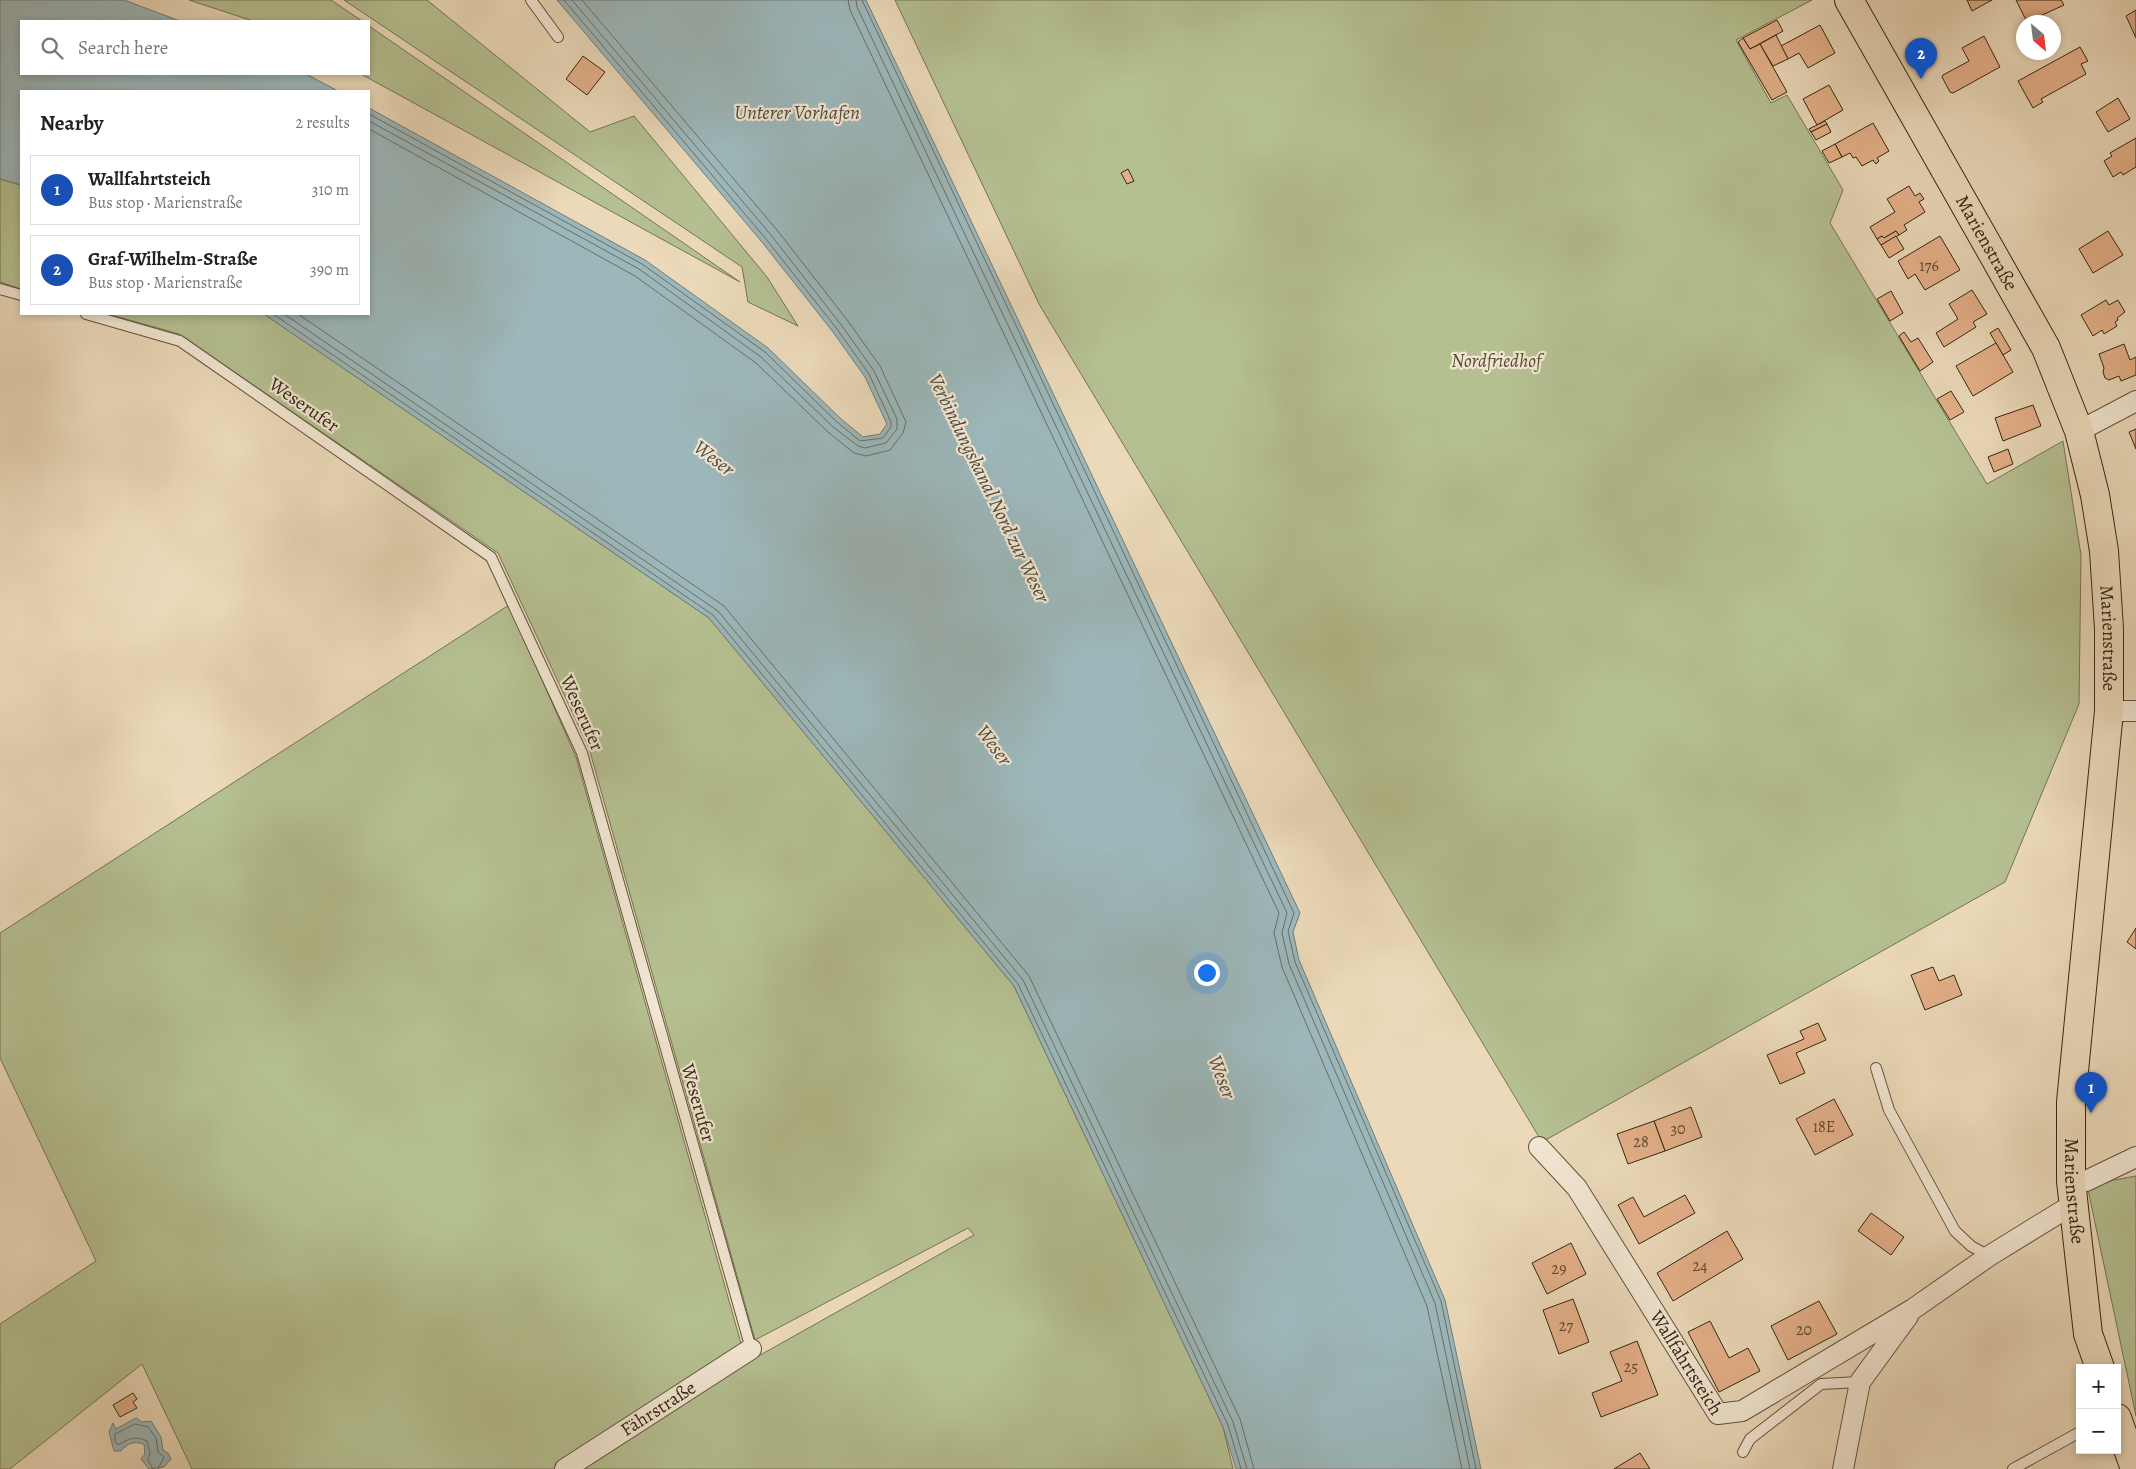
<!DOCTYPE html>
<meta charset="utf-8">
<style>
:root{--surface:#fff;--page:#f2f2f2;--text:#222;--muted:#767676;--line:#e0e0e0;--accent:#8f2418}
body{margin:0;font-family:Alegreya,serif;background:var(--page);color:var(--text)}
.controls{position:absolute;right:15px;bottom:15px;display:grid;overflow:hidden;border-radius:0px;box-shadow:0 2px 8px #0003}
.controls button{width:45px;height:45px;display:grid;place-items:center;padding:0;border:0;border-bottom:1px solid var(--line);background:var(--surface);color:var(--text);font:25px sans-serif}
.compass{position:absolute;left:2016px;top:15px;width:45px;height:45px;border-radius:50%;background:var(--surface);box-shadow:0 2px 8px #0003;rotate:152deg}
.you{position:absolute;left:1206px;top:972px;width:18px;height:18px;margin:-12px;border:4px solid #fff;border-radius:50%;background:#1a73e8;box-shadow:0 0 0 8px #1a73e833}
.badge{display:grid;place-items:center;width:32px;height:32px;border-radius:50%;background:var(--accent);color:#fff;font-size:16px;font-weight:700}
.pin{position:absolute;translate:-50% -41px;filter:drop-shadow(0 1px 2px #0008)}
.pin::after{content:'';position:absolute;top:26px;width:18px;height:15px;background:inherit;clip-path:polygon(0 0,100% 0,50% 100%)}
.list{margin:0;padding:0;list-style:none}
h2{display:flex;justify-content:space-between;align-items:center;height:65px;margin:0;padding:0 20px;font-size:21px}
h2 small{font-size:16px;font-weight:400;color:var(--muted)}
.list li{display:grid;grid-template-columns:32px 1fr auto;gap:15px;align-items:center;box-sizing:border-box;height:70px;margin:0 10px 10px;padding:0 10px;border:1px solid var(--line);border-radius:0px}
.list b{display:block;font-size:19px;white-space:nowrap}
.list p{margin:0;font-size:16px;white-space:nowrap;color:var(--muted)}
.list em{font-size:16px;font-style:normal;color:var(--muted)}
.icon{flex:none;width:28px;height:28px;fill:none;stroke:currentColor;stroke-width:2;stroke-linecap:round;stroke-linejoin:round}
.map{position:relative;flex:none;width:2136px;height:1469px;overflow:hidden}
.search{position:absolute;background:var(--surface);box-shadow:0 2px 8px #0003;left:20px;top:20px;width:350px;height:55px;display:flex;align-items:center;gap:12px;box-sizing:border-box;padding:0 18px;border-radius:0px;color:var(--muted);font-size:19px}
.panel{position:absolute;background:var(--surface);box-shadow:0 2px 8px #0003;left:20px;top:90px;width:350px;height:225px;border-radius:0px}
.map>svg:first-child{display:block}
</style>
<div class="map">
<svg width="2136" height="1469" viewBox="0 0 2136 1469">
<rect width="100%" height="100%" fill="#ebd9b9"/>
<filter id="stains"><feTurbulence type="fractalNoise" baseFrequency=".004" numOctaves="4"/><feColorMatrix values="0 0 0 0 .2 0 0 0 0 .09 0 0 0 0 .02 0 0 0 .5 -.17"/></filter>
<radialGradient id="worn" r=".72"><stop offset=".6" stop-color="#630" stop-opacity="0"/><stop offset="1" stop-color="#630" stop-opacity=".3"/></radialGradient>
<g fill="#b5c091" stroke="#747453">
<polygon points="189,0 331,0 362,21 253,21"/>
<polygon points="344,0 427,0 590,132 634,116 767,277 798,326 748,302 742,267"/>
<polygon points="895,0 1812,0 1736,40 1771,103 1787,95 1843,190 1830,223 1987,484 2063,441 2081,555 2079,704 2005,882 1542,1142 1039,304"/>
<polygon points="369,26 740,282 361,74 369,74"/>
<polygon points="0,179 21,185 21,289 0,282"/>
<polygon points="108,314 264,314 709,618 1014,986 1223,1427 1233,1469 192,1469 142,1364 10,1469 0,1469 0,1324 96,1261 0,1058 0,933 509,605 576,757 742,1347 620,1441 755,1358 974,1235 968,1228 755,1340 589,748 498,553 179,334"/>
<polygon points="2136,1176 2136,1416 2087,1185"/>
</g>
<g fill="#9cb7ba" stroke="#727d78">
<polygon points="0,0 124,0 180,21 21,21 21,74 306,74 338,91 21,91 21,185 0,179"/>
<polygon points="557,0 866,0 1300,913 1293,932 1299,960 1445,1300 1481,1469 1236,1469 1223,1427 1014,986 709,618 264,314 369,314 369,108 645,260 768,348 840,418 863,437 880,434 887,424 865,377 833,332 762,242"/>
<path d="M136 1418 142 1422 151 1421 161 1437 163 1450 168 1453 171 1459 164 1467 149 1469 141 1459 145 1454 144 1444C133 1441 128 1443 121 1451H114L109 1432 113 1423 116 1429Z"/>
</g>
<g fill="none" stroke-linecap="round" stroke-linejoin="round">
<g stroke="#686f68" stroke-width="1">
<polyline points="848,0 850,10 1279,913 1274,933 1282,967 1427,1306 1462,1469"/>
<polyline points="856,0 857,7 1287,913 1282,933 1289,964 1435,1303 1470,1469"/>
<polyline points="862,0 1294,913 1288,931 1295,962 1441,1301 1476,1469"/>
<polyline points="369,114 642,264 765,352 837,422 860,441 883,438 891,427 891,422 869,374 837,329 766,239 564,0"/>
<polyline points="369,121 639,269 761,357 833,427 858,446 865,448 886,443 897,429 897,419 874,371 842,326 771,235 572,0"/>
<polyline points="369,129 635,276 756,363 828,432 854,453 866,456 890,450 903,433 906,422 880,366 848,321 777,230 582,0"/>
<polyline points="273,314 713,615 1018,984 1228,1425 1241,1469"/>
<polyline points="284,314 718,611 1023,980 1233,1422 1247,1469"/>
<polyline points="298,314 724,606 1029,976 1240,1419 1254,1469"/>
<path d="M153 1469 148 1460 150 1453 147 1441C135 1435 128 1439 118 1445L115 1441V1434L135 1424 148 1427 156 1438 158 1452 164 1457 158 1469"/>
</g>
</g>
<g fill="#e4b089" stroke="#342715">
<polygon points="1967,0 1992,0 1972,11"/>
<polygon points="2016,0 2061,0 2064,5 2027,22"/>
<polygon points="2136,10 2136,38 2126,16"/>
<polygon points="1777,20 1783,31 1750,49 1743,38"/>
<polygon points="1820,25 1835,53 1808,68 1799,53 1788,59 1781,46"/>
<polygon points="1776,35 1788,59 1773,66 1760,44"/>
<polygon points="1984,36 2000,67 1953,93 1950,92 1942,77 1943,75 1969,61 1962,48"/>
<polygon points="1743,38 1750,49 1760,44 1787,92 1772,100 1738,42"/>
<polygon points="2080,47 2088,61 2081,64 2086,74 2041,99 2043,102 2033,108 2018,81"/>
<polygon points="583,56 605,72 587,95 566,79"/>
<polygon points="1829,85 1843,110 1817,125 1803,99"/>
<polygon points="2118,98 2130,119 2108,132 2096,112"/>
<polygon points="1825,121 1827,124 1811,132 1809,129"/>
<polygon points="1873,123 1889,151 1877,158 1879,161 1876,164 1873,160 1862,166 1856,157 1853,158 1850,153 1842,157 1835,144"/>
<polygon points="1827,124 1831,132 1816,140 1811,132"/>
<polygon points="2136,138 2136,167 2123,175 2121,172 2113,177 2104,161 2112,156 2110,153"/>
<polygon points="1835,144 1842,157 1829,163 1822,151"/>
<polygon points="1128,169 1134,181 1127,184 1121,173"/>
<polygon points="1909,186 1915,196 1920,193 1924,199 1919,202 1925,212 1904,225 1907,230 1899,235 1896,231 1884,238 1882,236 1877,239 1870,227 1895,212 1887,199"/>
<polygon points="1896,231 1899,235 1881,245 1877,239 1882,236 1884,238"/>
<polygon points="2108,231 2123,255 2093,273 2079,249"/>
<polygon points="1896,236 1904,249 1889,258 1881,245"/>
<polygon points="1940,236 1960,270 1925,290 1915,274 1908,279 1898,261"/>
<polygon points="1972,290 1987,314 1973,322 1976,327 1944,347 1936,333 1958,319 1949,304"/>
<polygon points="1891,291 1903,313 1890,321 1877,299"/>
<polygon points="2106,300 2109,305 2118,300 2125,312 2117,318 2118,320 2115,322 2117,326 2104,334 2102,330 2093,336 2081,315"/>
<polygon points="1998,328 2011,350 2003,355 1990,333"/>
<polygon points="1904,332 1911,342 1918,338 1933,362 1920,371 1899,336"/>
<polygon points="1996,343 2013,372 1973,396 1956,366"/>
<polygon points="2124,344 2130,360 2136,357 2136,375 2121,381 2119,376 2109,380 2105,378 2103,372 2104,368 2099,354"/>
<polygon points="1951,391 1964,412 1950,420 1937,399"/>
<polygon points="2033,405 2041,426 2003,441 1995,418"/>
<polygon points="2136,429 2136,449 2129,432"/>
<polygon points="2008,449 2013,464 1994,472 1988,457"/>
<polygon points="2136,928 2136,949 2127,942"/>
<polygon points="1933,967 1939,981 1954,975 1962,995 1925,1010 1911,975"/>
<polygon points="1818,1023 1826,1040 1796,1053 1805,1073 1780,1084 1767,1055 1804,1039 1800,1031"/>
<polygon points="1834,1099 1853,1135 1815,1155 1796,1119"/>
<polygon points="1691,1107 1702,1137 1665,1151 1654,1121"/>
<polygon points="1654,1121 1665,1151 1628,1164 1617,1134"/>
<polygon points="1685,1195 1695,1213 1639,1244 1618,1205 1633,1197 1644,1217"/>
<polygon points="1871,1213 1904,1237 1891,1255 1858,1231"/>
<polygon points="1727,1231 1743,1259 1673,1301 1657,1273"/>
<polygon points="1571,1243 1586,1274 1547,1294 1532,1263"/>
<polygon points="1573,1299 1589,1342 1559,1354 1543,1310"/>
<polygon points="1819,1301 1837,1334 1788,1360 1771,1326"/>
<polygon points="1710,1321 1729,1358 1748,1348 1760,1371 1719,1392 1688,1332"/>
<polygon points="1637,1341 1658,1395 1601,1417 1592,1393 1622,1381 1610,1352"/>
<polygon points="133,1393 137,1399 133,1402 137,1408 120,1417 113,1405"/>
<polygon points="1640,1453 1650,1469 1614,1469"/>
</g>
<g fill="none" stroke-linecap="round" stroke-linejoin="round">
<g stroke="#62543e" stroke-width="12">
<g id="service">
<polyline points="531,0 558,37"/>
<polyline points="0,289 21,295"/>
<polyline points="86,314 180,341 491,557 582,753 751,1349"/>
<polyline points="1876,1068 1889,1110 1955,1231 1971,1246 1989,1256"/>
<polyline points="1743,1452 1750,1439 1821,1384 1860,1382"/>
<polyline points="2013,1469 2080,1432"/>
</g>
</g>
<g stroke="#62543e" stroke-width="22">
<g id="minor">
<polyline points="2079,431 2136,401"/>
<polyline points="2109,711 2136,711"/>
<path id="s1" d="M1539 1147 1577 1188 1718 1414 1742 1411 1913 1309 1989 1256 2072 1205"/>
<polyline points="2071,1181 2086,1181 2136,1157"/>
<path id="s2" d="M565 1469 751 1349"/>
<polyline points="1843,1469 1860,1382 1908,1316"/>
</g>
</g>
<g stroke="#342715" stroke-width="30">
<g id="primary">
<path id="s3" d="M1849 0 2046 348 2079 431 2095 495 2104 551 2109 629V711L2071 1102V1181L2088 1334 2100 1368"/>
<polyline points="2117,1418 2135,1469"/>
</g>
</g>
<use href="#service" stroke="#f2e6d2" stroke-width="10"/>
<use href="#minor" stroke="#f2e6d2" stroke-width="20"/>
<use href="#primary" stroke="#ebd9b9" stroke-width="28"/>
</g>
<g text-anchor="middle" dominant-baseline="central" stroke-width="4.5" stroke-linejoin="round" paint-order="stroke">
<g font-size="16" fill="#604932">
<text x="1929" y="266">176</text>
<text x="1824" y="1127">18E</text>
<text x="1678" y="1129">30</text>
<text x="1641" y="1142">28</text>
<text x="1700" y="1266">24</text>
<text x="1559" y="1269">29</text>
<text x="1566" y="1326">27</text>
<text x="1804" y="1330">20</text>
<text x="1631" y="1367">25</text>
</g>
<g font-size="19" fill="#342715" stroke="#f2e6d2">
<text stroke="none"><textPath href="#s3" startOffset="279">Marienstraße</textPath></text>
<text transform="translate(304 405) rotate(35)">Weserufer</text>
<text stroke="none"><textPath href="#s3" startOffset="699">Marienstraße</textPath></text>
<text transform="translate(582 713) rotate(66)">Weserufer</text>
<text transform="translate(698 1103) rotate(74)">Weserufer</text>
<text stroke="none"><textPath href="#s3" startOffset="1254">Marienstraße</textPath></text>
<text stroke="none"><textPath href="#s1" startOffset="262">Wallfahrtsteich</textPath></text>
<text stroke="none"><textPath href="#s2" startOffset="111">Fährstraße</textPath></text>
</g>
<g font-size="19" font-style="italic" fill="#544d34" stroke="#f2e6d2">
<text x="1496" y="361">Nordfriedhof</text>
</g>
<g font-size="20" font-style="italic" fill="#4e4b3e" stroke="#f2e6d2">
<text x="797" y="112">Unterer Vorhafen</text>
<text transform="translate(714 458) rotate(37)">Weser</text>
<text transform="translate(989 488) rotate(64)">Verbindungskanal Nord zur Weser</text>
<text transform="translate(994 745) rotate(53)">Weser</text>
<text transform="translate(1222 1077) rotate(69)">Weser</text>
</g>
</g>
<rect width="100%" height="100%" filter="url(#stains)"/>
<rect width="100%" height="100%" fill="url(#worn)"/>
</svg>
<div class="controls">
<button>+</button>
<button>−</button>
</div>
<svg class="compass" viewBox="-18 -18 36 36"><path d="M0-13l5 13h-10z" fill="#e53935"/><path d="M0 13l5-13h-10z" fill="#767676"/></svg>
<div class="you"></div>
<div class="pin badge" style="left:2091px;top:1113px;background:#1a4fb4">1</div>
<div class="pin badge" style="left:1921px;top:79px;background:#1a4fb4">2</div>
<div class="search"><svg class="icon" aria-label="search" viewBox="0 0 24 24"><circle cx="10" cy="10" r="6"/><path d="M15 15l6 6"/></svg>Search here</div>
<section class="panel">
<h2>Nearby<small>2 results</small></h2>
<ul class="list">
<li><span class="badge" style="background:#1a4fb4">1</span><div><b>Wallfahrtsteich</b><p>Bus stop · Marienstraße</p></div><em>310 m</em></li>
<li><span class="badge" style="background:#1a4fb4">2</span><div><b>Graf-Wilhelm-Straße</b><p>Bus stop · Marienstraße</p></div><em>390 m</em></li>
</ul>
</section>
</div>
